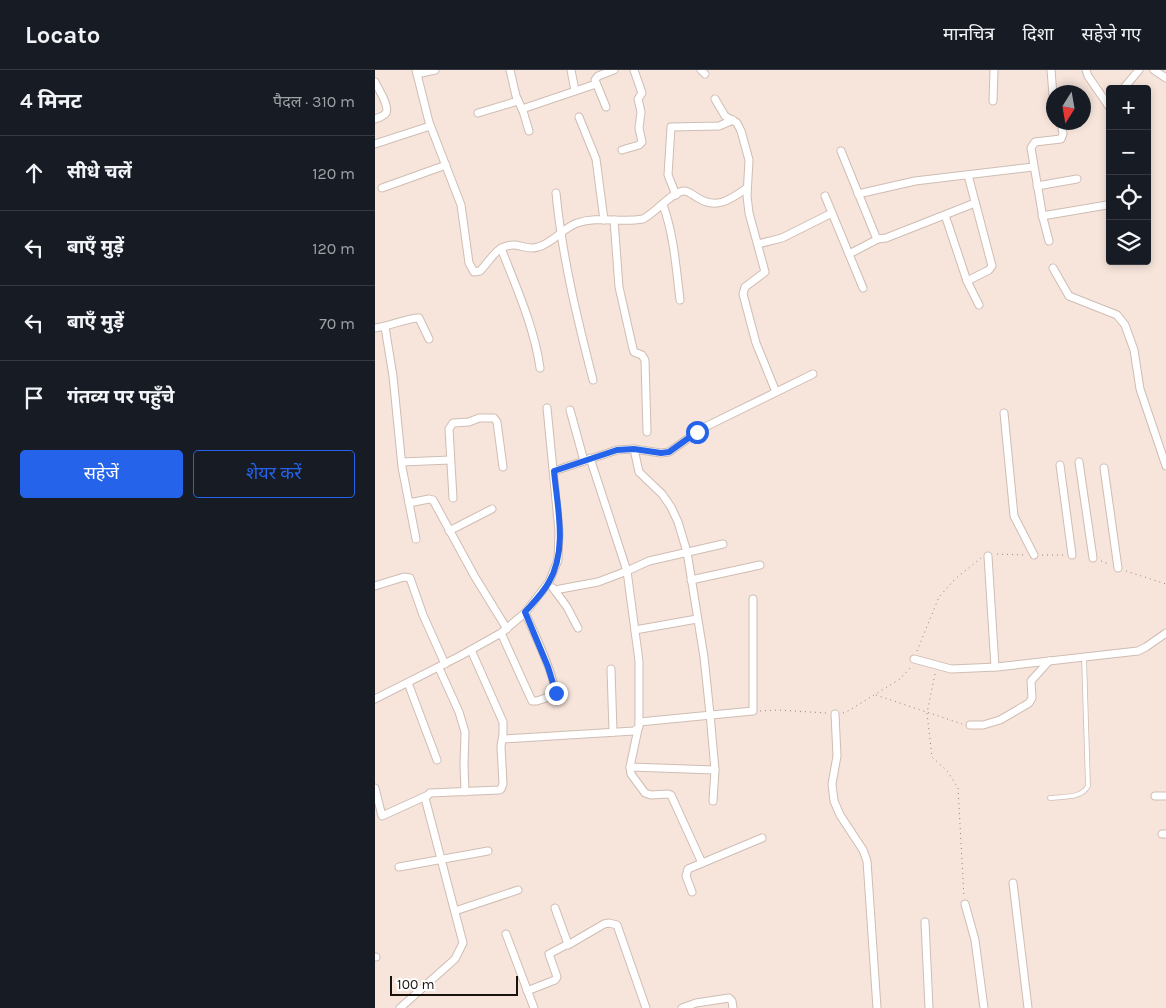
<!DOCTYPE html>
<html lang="hi">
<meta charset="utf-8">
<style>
:root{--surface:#171b24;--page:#242831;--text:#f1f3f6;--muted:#9ea1a6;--line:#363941;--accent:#2563eb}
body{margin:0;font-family:Karla,"Noto Sans Devanagari",sans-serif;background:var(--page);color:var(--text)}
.controls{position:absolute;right:15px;top:15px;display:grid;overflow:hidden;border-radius:5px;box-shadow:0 2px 8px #0003}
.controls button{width:45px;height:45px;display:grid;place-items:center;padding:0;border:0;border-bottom:1px solid var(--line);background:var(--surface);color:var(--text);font:25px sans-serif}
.compass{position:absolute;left:671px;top:15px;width:45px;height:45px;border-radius:50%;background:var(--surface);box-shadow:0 2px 8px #0003;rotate:191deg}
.scale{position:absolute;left:15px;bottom:12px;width:128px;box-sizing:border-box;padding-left:5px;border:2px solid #19130f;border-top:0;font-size:14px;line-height:18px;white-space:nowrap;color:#19130f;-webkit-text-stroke:4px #fff;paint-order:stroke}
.stop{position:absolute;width:15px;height:15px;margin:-11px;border:4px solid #2563eb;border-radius:50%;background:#fff}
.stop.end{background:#2563eb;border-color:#fff;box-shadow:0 1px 5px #0008}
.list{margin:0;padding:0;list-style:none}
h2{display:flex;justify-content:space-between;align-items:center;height:65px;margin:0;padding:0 20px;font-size:21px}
h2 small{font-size:16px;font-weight:400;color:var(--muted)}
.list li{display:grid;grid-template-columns:32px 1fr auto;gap:15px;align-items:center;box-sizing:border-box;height:75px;padding:0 20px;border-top:1px solid var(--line)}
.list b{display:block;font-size:19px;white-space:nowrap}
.list em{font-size:16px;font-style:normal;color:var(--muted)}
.actions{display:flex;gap:10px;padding:15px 20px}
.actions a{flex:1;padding:11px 0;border:1px solid var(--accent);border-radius:5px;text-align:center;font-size:18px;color:var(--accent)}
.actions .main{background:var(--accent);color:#fff}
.icon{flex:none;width:28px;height:28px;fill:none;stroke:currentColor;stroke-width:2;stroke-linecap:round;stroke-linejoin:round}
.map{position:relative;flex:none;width:791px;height:938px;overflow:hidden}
header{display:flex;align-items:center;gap:30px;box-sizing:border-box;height:70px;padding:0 25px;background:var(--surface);border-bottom:1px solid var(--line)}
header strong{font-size:24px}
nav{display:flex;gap:28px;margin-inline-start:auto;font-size:18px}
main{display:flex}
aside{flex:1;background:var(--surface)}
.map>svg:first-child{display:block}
</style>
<header>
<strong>Locato</strong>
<nav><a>मानचित्र</a><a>दिशा</a><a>सहेजे गए</a></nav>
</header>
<main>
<aside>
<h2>4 मिनट<small>पैदल · 310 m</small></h2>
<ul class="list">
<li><svg class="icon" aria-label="ahead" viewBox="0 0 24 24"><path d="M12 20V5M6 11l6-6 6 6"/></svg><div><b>सीधे चलें</b></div><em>120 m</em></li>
<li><svg class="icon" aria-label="left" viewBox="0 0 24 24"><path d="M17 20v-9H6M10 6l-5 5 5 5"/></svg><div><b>बाएँ मुड़ें</b></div><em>120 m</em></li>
<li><svg class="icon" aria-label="left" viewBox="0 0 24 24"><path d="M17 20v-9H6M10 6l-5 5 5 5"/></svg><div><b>बाएँ मुड़ें</b></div><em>70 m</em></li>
<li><svg class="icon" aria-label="arrive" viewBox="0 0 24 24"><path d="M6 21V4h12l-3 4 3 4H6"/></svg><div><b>गंतव्य पर पहुँचे</b></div></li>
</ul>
<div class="actions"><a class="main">सहेजें</a><a>शेयर करें</a></div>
</aside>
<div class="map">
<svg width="791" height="938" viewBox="0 0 791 938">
<rect width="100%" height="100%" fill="#f7e5db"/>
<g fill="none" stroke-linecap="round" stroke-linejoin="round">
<g stroke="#cfbdb4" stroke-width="5.5">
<path id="service" d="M675 728C688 726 706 729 713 716L709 587"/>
</g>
<g stroke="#cfbdb4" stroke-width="9">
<g id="minor">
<path d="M41 0 54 52 86 135 94 193 99 202 105 201C116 190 122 174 140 175 148 176 155 180 163 177 178 173 188 158 202 153 223 146 246 153 268 149 279 144 298 121 309 121 314 121 319 126 323 128 342 140 356 129 372 118"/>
<polyline points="135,0 141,26 148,41 154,61"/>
<polyline points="196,0 200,21"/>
<polyline points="326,0 330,4"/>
<polyline points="676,0 678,25"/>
<polyline points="711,0 713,6 735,38"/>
<polyline points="779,0 791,8"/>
<polyline points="42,4 60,0"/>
<path d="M0 12C3 18 15 37 11 43 9 46 3 48 0 49"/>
<polyline points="748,19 764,0"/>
<polyline points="340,29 350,46 362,53 366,61 374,90 372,126 374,143 390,202 370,217 368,224 381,273 401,322"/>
<polyline points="618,31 619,0"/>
<polyline points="231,37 220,10 223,6 239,0"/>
<polyline points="147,39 221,14"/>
<polyline points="103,43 143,31"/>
<polyline points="204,47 221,89 229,150"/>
<polyline points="0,74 55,56"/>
<polyline points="247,80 264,75 267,72 264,58 266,42 263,29 267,23 259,0"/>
<polyline points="466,81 501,167 503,169 511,168 600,133"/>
<polyline points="662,116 702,109"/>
<polyline points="7,118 71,95"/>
<path d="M181 123C187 186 202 248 218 310"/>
<polyline points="483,124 540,111 658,97"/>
<polyline points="301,125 293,105 296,57 344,56 358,50"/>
<polyline points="450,126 488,218"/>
<path d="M288 135C299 165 301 198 305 230"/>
<polyline points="570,145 592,211 604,235"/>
<polyline points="667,146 732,135"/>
<polyline points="239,150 244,217 258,279 259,282 267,285 270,290 272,362"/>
<polyline points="674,171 668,148 656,78 660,72 686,69 688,64 686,52"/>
<polyline points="383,174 407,168 457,143"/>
<path d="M126 178C141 217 159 256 165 298"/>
<polyline points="474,184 503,169"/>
<polyline points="678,198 694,226 742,245 750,255 759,280 765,319 791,396"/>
<polyline points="592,211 614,200 617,196 593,105"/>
<polyline points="10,257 18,306 27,397 41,469"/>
<path d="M0 258C11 257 36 247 44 248L54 269"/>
<polyline points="195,340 209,391"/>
<polyline points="629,343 639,446 659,485"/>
<polyline points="259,379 264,402 287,424 296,437 303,452 312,482 329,587 335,644 340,700 338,731"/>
<polyline points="27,392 75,390"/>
<polyline points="704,392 718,488"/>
<polyline points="685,395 697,485"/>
<polyline points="729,398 743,498"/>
<polyline points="179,401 242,380 259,379 286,383 294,382 328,358 438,304"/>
<polyline points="78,428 74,359 78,353 94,352 104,348 119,348 122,352 128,397"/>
<polyline points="34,433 54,429 58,430 100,507 132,559"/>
<polyline points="74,461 117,439"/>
<polyline points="613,486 620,597"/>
<polyline points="316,510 385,495"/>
<polyline points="0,516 29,507 35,508 48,545 70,594"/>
<polyline points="178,518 192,537 203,558"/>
<polyline points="180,520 223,512 252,501 274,491 348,474"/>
<polyline points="260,560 322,549"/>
<path d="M126 563 157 631H162L179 625C184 614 156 556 150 543"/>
<polyline points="539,589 576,599 622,597 763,581 771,577 791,563"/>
<polyline points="64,598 84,642 90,662 89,694 90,722"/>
<polyline points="236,599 238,662"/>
<polyline points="33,613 62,690"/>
<polyline points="0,629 85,586 126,563 150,543 174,512 183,490 184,461 172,338"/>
<polyline points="460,644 462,686 457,714 459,731 465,745 488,780 492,791 502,938"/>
<polyline points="264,652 378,641 378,529"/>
<polyline points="595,655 608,655 625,650 654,633 657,628 656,611 674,591"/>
<polyline points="263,659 255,697 256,704 270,723 276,725 293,724 296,725 327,793"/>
<polyline points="128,669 259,661 264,657 264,591 252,501 215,388"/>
<polyline points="255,697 340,700"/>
<polyline points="0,718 7,746 51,726"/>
<polyline points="780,726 791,726"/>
<polyline points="787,764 791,764"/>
<polyline points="24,797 113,781"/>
<polyline points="638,813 653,938"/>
<polyline points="317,822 311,806 313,799 387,768"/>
<polyline points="590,834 600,870 609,938"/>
<polyline points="80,841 143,820"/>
<polyline points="550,852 554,938"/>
<polyline points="131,864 159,938"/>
<polyline points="193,875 229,854 234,853 242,855 271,938"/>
<polyline points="0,887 1,887"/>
<polyline points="152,921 180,910 182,907 174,884 193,874 180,838"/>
<polyline points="25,938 80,889 88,873 50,728 55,723 124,720 126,719 128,714 126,676 128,664 128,652 96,580"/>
<polyline points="307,938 321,933 354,928 357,931 358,938"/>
</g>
</g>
<g stroke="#90837c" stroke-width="1" stroke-dasharray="1 4" stroke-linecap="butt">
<polyline points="622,484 650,485"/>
<polyline points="667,485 690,485"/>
<polyline points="726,491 734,494"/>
<polyline points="751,501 791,514"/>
<polyline points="542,581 564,527 580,509 606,488"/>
<polyline points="560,604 552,643 557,687 573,702 583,718 589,827"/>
<polyline points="501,625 587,654"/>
<polyline points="385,641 403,640 451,643"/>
<polyline points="468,643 473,641 525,609 536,597"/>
</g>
<use href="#service" stroke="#fff" stroke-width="4"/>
<use href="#minor" stroke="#fff" stroke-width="7"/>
</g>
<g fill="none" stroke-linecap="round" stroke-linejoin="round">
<path stroke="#2563eb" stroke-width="6" d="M181 623 173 597 150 542C158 533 168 523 174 512 193 479 182 436 179 401L242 380 259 379 286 383 294 382 322 362"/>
</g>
</svg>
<div class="controls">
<button>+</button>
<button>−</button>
<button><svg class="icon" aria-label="locate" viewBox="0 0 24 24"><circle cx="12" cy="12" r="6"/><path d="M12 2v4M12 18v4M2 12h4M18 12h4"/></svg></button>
<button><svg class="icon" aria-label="layers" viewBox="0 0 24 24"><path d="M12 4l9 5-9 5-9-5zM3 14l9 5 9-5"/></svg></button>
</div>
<svg class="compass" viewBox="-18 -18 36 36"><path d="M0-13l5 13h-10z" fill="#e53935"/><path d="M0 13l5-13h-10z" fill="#9ea1a6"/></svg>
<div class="scale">100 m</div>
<div class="stop" style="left:322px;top:362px"></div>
<div class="stop end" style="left:181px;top:623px"></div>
</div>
</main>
